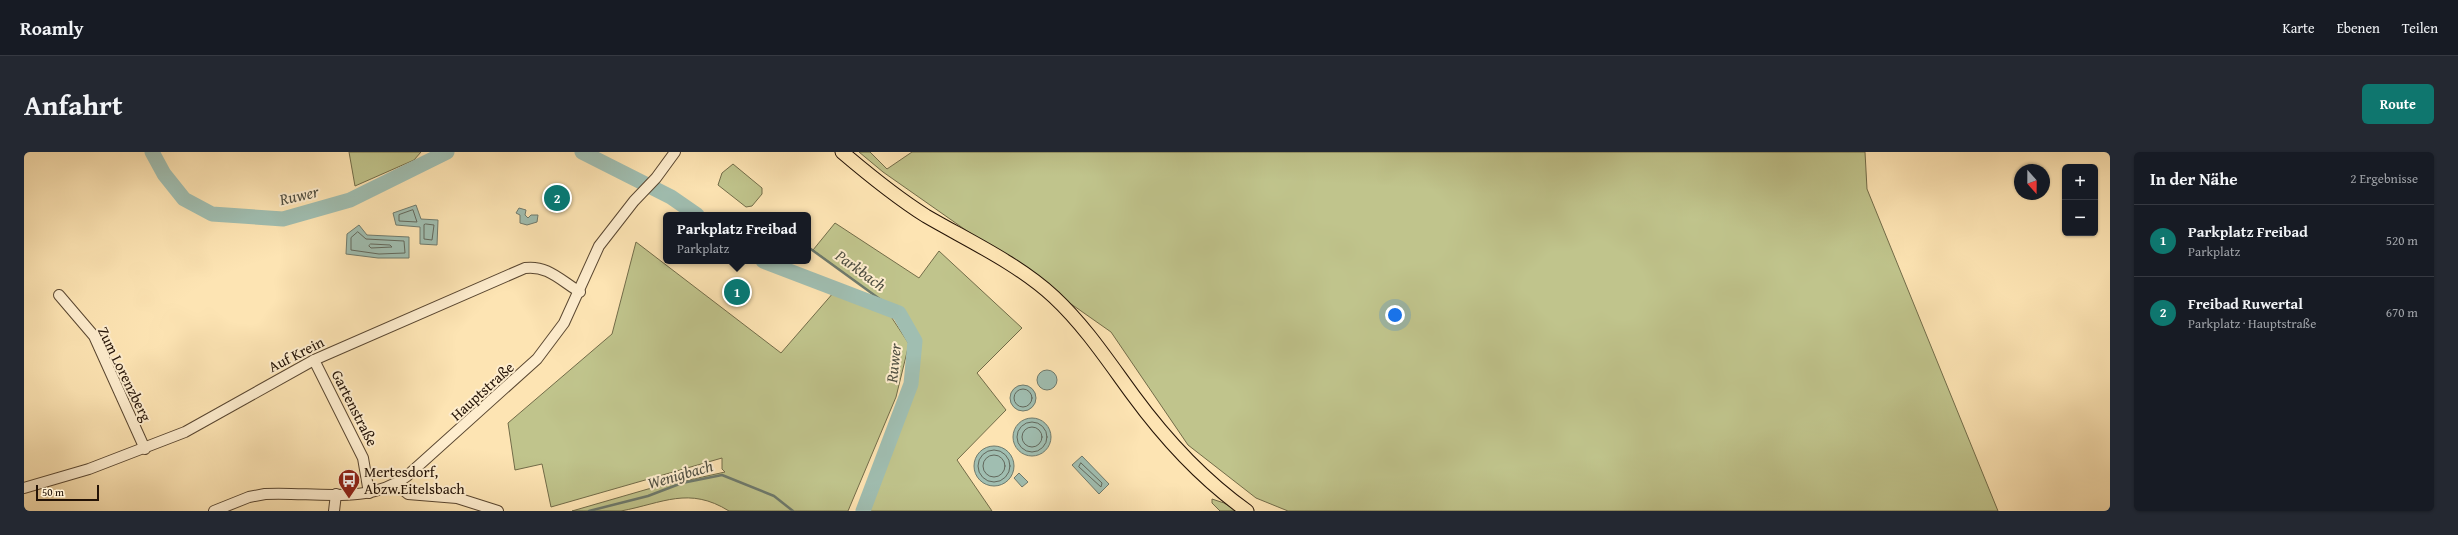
<!DOCTYPE html>
<html lang="de">
<meta charset="utf-8">
<style>
:root{--surface:#171b24;--page:#242831;--text:#f1f3f6;--muted:#9ea1a6;--line:#363941;--accent:#0f766e}
body{margin:0;font-family:"Gentium Book Plus",serif;background:var(--page);color:var(--text)}
.controls{position:absolute;right:12px;top:12px;display:grid;overflow:hidden;border-radius:6px;box-shadow:0 1px 3px #0004}
.controls button{width:36px;height:36px;display:grid;place-items:center;padding:0;border:0;border-bottom:1px solid var(--line);background:var(--surface);color:var(--text);font:20px sans-serif}
.compass{position:absolute;left:1990px;top:12px;width:36px;height:36px;border-radius:50%;background:var(--surface);box-shadow:0 1px 3px #0004;rotate:159deg}
.scale{position:absolute;left:12px;bottom:10px;width:63px;box-sizing:border-box;padding-left:4px;border:2px solid #241306;border-top:0;font-size:11px;line-height:14px;white-space:nowrap;color:#241306;-webkit-text-stroke:3px #feedce;paint-order:stroke}
.you{position:absolute;left:1371px;top:163px;width:14px;height:14px;margin:-10px;border:3px solid #fff;border-radius:50%;background:#1a73e8;box-shadow:0 0 0 6px #1a73e833}
.badge{display:grid;place-items:center;width:26px;height:26px;border-radius:50%;background:var(--accent);color:#fff;font-size:13px;font-weight:700}
.pin{position:absolute;translate:-50% -50%;border:2px solid #fff;box-shadow:0 1px 4px #0006}
.popup{position:absolute;left:639px;top:60px;width:148px;height:52px;box-sizing:border-box;display:grid;place-content:center;border-radius:6px;background:var(--surface);filter:drop-shadow(0 1px 3px #0005);font-size:13px;white-space:nowrap;color:var(--muted)}
.popup b{font-size:15px;color:var(--text)}
.popup::after{content:'';position:absolute;left:50%;top:100%;margin-left:-8px;border:8px solid transparent;border-top-color:var(--surface)}
.list{margin:0;padding:0;list-style:none}
h2{display:flex;justify-content:space-between;align-items:center;height:52px;margin:0;padding:0 16px;font-size:17px}
h2 small{font-size:13px;font-weight:400;color:var(--muted)}
.list li{display:grid;grid-template-columns:26px 1fr auto;gap:12px;align-items:center;box-sizing:border-box;height:72px;padding:0 16px;border-top:1px solid var(--line)}
.list b{display:block;font-size:15px;white-space:nowrap}
.list p{margin:0;font-size:13px;white-space:nowrap;color:var(--muted)}
.list em{font-size:13px;font-style:normal;color:var(--muted)}
.map{position:relative;flex:none;width:2086px;height:359px;overflow:hidden;border-radius:6px}
header{display:flex;align-items:center;gap:24px;box-sizing:border-box;height:56px;padding:0 20px;background:var(--surface);border-bottom:1px solid var(--line)}
header strong{font-size:19px}
nav{display:flex;gap:22px;margin-inline-start:auto;font-size:14px}
.intro{display:flex;align-items:center;justify-content:space-between;box-sizing:border-box;height:96px;padding:0 24px}
h1{margin:0;font-size:28px}
.button{padding:10px 18px;border-radius:6px;background:var(--accent);color:#fff;font-size:14px;font-weight:700}
main{display:flex;gap:24px;padding:0 24px}
aside{flex:1;background:var(--surface);border-radius:6px;box-shadow:0 1px 3px #0004}
.map>svg:first-child{display:block}
</style>
<header>
<strong>Roamly</strong>
<nav><a>Karte</a><a>Ebenen</a><a>Teilen</a></nav>
</header>
<div class="intro"><h1>Anfahrt</h1><a class="button">Route</a></div>
<main>
<div class="map">
<svg width="2086" height="359" viewBox="0 0 2086 359">
<rect width="100%" height="100%" fill="#fde4b3"/>
<filter id="stains"><feTurbulence type="fractalNoise" baseFrequency=".005" numOctaves="4"/><feColorMatrix values="0 0 0 0 .2 0 0 0 0 .09 0 0 0 0 .02 0 0 0 .5 -.17"/></filter>
<radialGradient id="worn" r=".72"><stop offset=".6" stop-color="#630" stop-opacity="0"/><stop offset="1" stop-color="#630" stop-opacity=".3"/></radialGradient>
<g fill="#c0c48c" stroke="#726c49">
<polygon points="325,0 397,0 390,8 331,34"/>
<polygon points="835,0 846,0 863,17 888,0 1841,0 1843,37 1974,359 1264,359 1232,346 1164,293 1087,180 859,20"/>
<polygon points="709,12 738,36 738,42 728,54 722,55 694,33 698,21"/>
<polygon points="811,71 895,126 915,99 998,176 953,221 982,258 933,308 968,359 839,359 887,232 891,189 875,161 789,98"/>
<path d="M612 90 757 201 810 140 866 163 885 192 872 245 824 359H705C665 334 639 351 597 359 582 359 563 359 548 359L624 337 701 320 698 317V306L527 355 518 312 491 318 484 271 588 182Z"/>
<polygon points="1188,347 1200,351 1213,359 1196,359 1188,351"/>
</g>
<g fill="#a0beb1" stroke="#6e7a6d">
<polygon points="392,53 397,67 414,68 413,93 396,92 396,75 372,73 369,61"/>
<polygon points="495,56 502,58 501,63 504,66 507,63 514,63 513,70 503,73 496,71 496,63 492,61"/>
<polygon points="335,73 343,83 385,85 385,106 354,106 322,102 323,82"/>
<circle cx="1023" cy="228" r="10"/>
<circle cx="999" cy="246" r="13"/>
<circle cx="1008" cy="285" r="19"/>
<circle cx="970" cy="314" r="20"/>
<polygon points="1058,304 1085,332 1075,342 1048,313"/>
<polygon points="995,321 1004,330 998,335 990,326"/>
</g>
<g fill="none" stroke-linecap="round" stroke-linejoin="round">
<g stroke="#62685c" stroke-width="1">
<polygon points="389,58 393,70 375,69 375,63"/>
<polygon points="402,72 410,73 408,88 400,87 400,73"/>
<polygon points="334,80 342,87 380,89 381,101 355,102 327,98 327,86"/>
<polygon points="347,92 366,93 368,95 347,96 345,94"/>
<circle cx="999" cy="246" r="9"/>
<circle cx="1008" cy="285" r="15"/>
<circle cx="1008" cy="285" r="10"/>
<circle cx="970" cy="314" r="16"/>
<circle cx="970" cy="314" r="11"/>
<polygon points="1057,311 1078,331 1077,335 1055,315"/>
</g>
<g stroke="#6e7a6d" stroke-width="2.5">
<polyline points="562,2 563,0"/>
<polyline points="131,3 133,0"/>
<polyline points="784,95 875,161"/>
<polyline points="565,359 624,344 658,331 698,323 750,344 769,359"/>
</g>
<g stroke="#a0beb1" stroke-width="15">
<polyline points="128,0 140,22 160,47 188,62 259,67 326,48 423,0"/>
<polyline points="558,0 647,45 673,63"/>
<polyline points="739,109 875,161 891,189 887,232 839,359"/>
</g>
<g stroke="#5a4731" stroke-width="12">
<g id="minor">
<polyline points="35,143 70,184 121,297"/>
<polyline points="290,208 339,306 345,341"/>
<polyline points="372,332 384,342 433,346 474,359"/>
<path d="M0 336 65 317 161 280 290 208 501 116C524 113 537 129 556 140"/>
<path d="M190 359 225 345 241 342C287 339 344 354 383 324L513 207 540 171 575 94 610 49 632 26 651 0"/>
<polyline points="310,359 312,342"/>
</g>
</g>
<g stroke="#241306" stroke-width="15">
<path id="major" d="M818 0C845 23 872 45 902 64 945 89 993 111 1030 145 1061 174 1084 209 1109 243 1142 288 1178 327 1223 359"/>
</g>
<use href="#minor" stroke="#feedce" stroke-width="10"/>
<use href="#major" stroke="#fde4b3" stroke-width="13"/>
</g>
<defs>
<g id="bus-pin" transform="scale(1.15)"><path d="M0 17L-7.5 6A9.5 9.5 0 1 1 7.5 6Z" fill="#8f2418" stroke="#feedce"/><path d="M-5-6H5V4H4V6H2V4H-2V6H-4V4H-5ZM-3.5-4V0h7V-4ZM-3.5 1.2v1.5H-2V1.2ZM2 1.2v1.5H3.5V1.2Z" fill="#fff"/></g>
</defs>
<g fill-rule="evenodd">
<use href="#bus-pin" x="325" y="328"/>
</g>
<g text-anchor="middle" dominant-baseline="central" stroke-width="4" stroke-linejoin="round" paint-order="stroke">
<g font-size="15" fill="#241306" stroke="#feedce">
<text transform="translate(272 202) rotate(-27)">Auf Krein</text>
<text transform="translate(101 222) rotate(64)">Zum Lorenzberg</text>
<text transform="translate(458 239) rotate(-42)">Hauptstraße</text>
<text transform="translate(331 256) rotate(63)">Gartenstraße</text>
</g>
<g font-size="15" fill="#241306" stroke="#feedce" text-anchor="start">
<text x="340" y="319">Mertesdorf,<tspan x="340" dy="17">Abzw.Eitelsbach</tspan></text>
</g>
<g font-size="16" font-style="italic" fill="#4f4f42" stroke="#feedce">
<text transform="translate(275 43) rotate(-13)">Ruwer</text>
<text transform="translate(837 118) rotate(36)">Parkbach</text>
<text transform="translate(869 211) rotate(-84)">Ruwer</text>
<text transform="translate(656 322) rotate(-16)">Wenigbach</text>
</g>
</g>
<rect width="100%" height="100%" filter="url(#stains)"/>
<rect width="100%" height="100%" fill="url(#worn)"/>
</svg>
<div class="controls">
<button>+</button>
<button>−</button>
</div>
<svg class="compass" viewBox="-18 -18 36 36"><path d="M0-13l5 13h-10z" fill="#e53935"/><path d="M0 13l5-13h-10z" fill="#9ea1a6"/></svg>
<div class="scale">50 m</div>
<div class="you"></div>
<div class="pin badge" style="left:713px;top:140px">1</div>
<div class="popup"><b>Parkplatz Freibad</b>Parkplatz</div>
<div class="pin badge" style="left:533px;top:46px">2</div>
</div>
<aside>
<h2>In der Nähe<small>2 Ergebnisse</small></h2>
<ul class="list">
<li><span class="badge">1</span><div><b>Parkplatz Freibad</b><p>Parkplatz</p></div><em>520 m</em></li>
<li><span class="badge">2</span><div><b>Freibad Ruwertal</b><p>Parkplatz · Hauptstraße</p></div><em>670 m</em></li>
</ul>
</aside>
</main>
